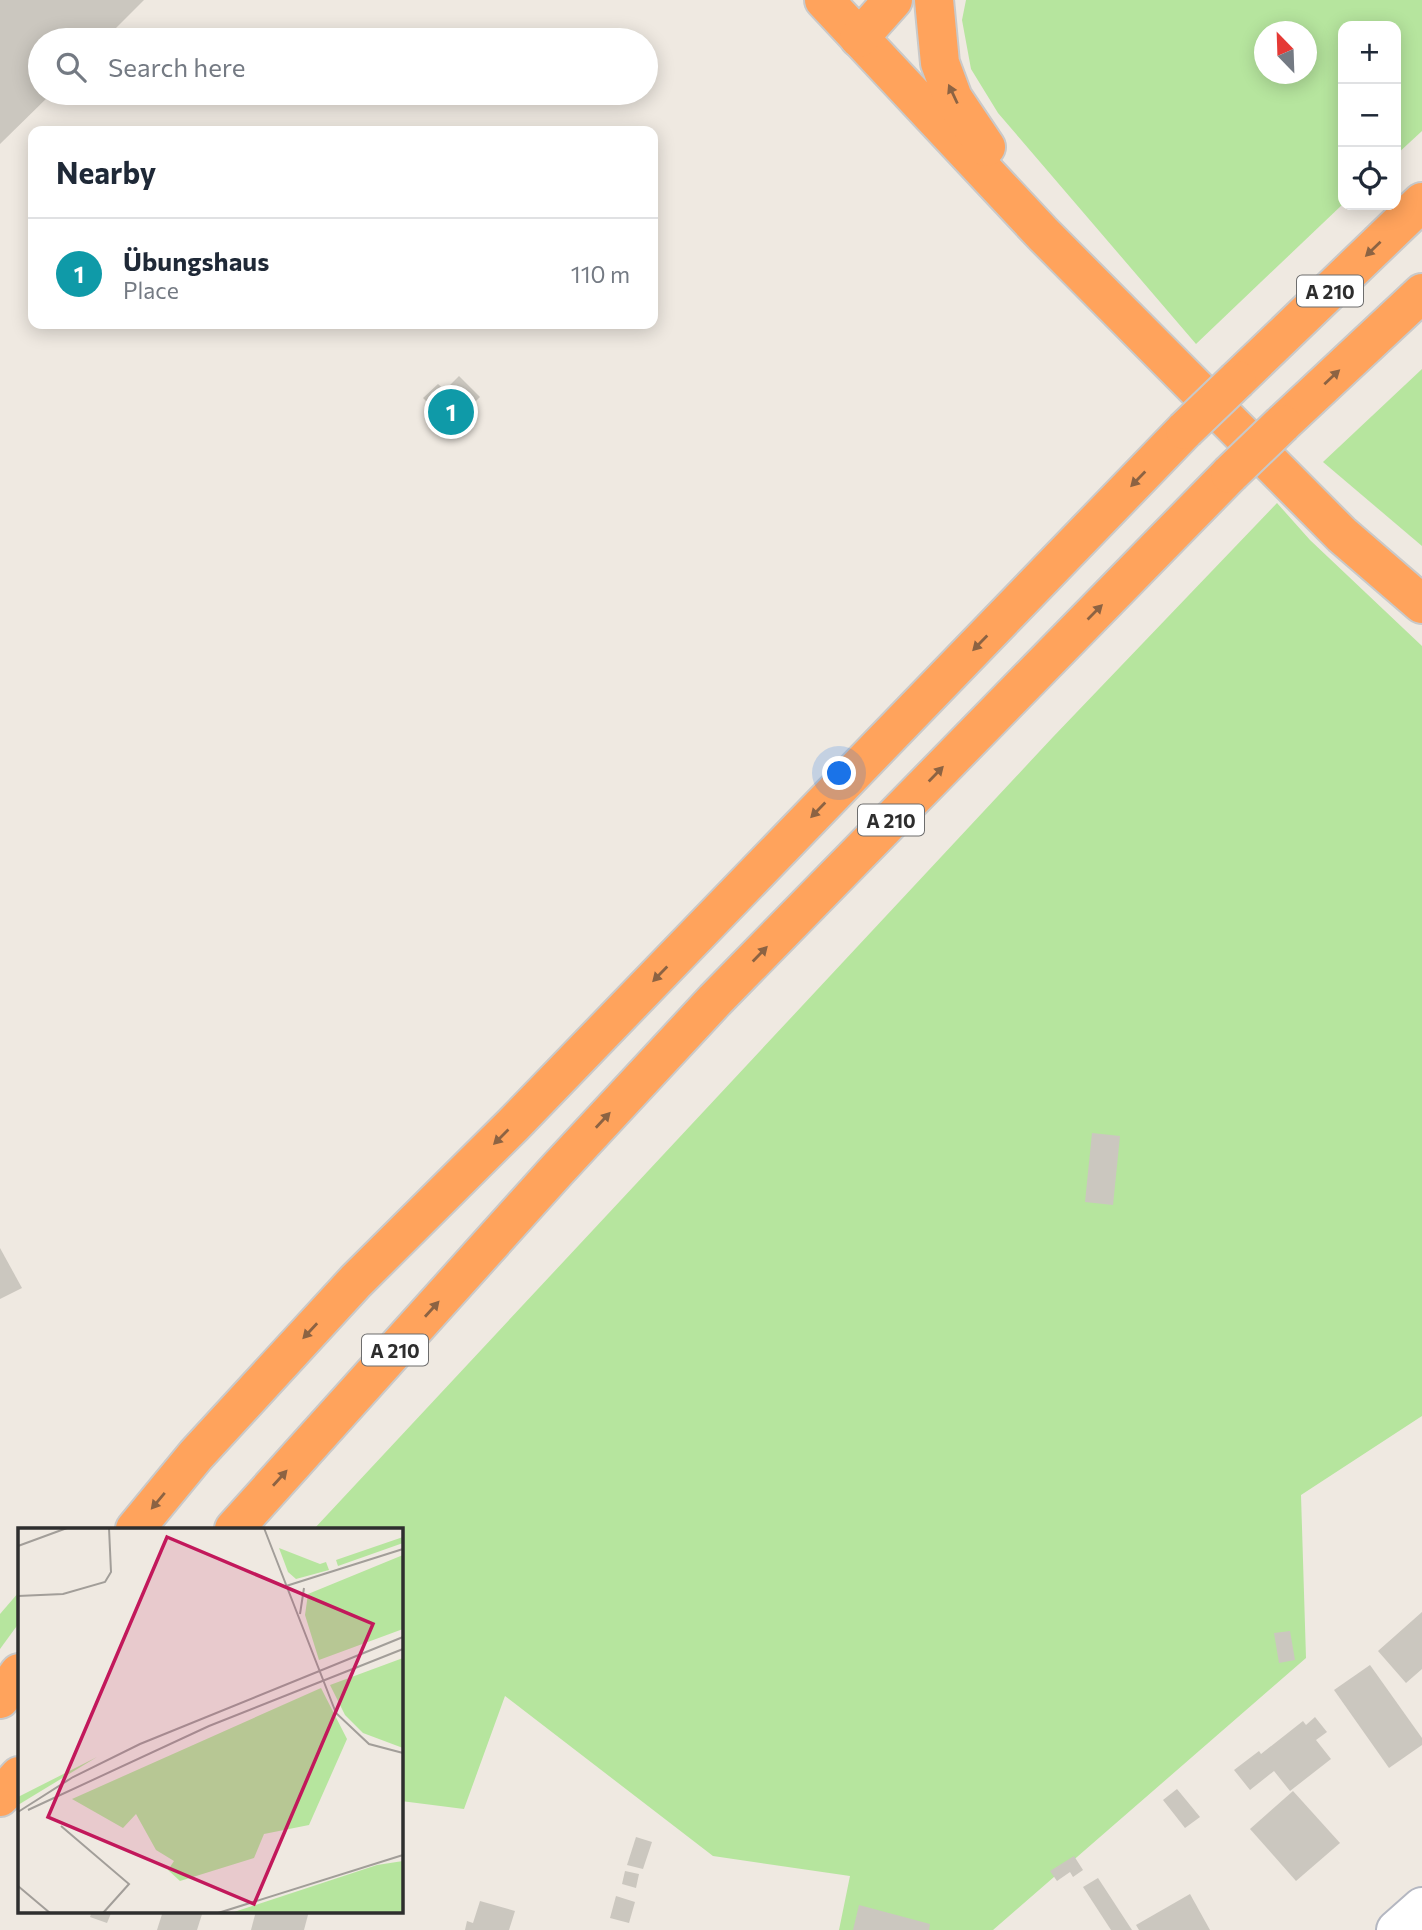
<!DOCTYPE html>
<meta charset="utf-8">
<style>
:root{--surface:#fff;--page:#f2f2f3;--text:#1f2937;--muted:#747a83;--line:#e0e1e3;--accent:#1a73e8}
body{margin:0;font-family:Commissioner,sans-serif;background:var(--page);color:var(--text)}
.controls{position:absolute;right:21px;top:21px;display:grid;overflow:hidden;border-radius:14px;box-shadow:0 4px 18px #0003}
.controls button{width:63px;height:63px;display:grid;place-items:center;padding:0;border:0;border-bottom:2px solid var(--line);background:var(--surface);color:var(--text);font:35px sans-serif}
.compass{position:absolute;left:1254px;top:21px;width:63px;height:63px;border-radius:50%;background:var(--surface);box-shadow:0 4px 18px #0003;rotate:337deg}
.you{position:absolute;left:840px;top:774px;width:24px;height:24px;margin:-18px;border:5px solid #fff;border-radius:50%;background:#1a73e8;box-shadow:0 0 0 10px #1a73e833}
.badge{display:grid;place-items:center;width:46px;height:46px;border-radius:50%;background:var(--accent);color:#fff;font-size:23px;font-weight:700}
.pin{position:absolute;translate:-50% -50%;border:4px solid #fff;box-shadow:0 2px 7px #0006}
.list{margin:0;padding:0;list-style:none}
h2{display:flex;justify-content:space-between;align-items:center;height:91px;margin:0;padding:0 28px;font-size:30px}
h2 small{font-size:23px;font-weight:400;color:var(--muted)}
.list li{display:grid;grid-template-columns:46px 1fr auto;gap:21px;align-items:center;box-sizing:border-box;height:112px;padding:0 28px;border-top:2px solid var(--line)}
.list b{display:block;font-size:26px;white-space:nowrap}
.list p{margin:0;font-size:23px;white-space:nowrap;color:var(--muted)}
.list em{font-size:23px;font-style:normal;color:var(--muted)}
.icon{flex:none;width:38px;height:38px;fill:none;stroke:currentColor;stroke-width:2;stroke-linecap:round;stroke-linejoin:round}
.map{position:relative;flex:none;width:1422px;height:1930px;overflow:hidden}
.search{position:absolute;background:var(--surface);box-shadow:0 4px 18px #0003;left:28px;top:28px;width:630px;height:77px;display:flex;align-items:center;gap:18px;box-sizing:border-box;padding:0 24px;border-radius:38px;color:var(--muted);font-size:26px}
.panel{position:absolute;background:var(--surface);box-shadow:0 4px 18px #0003;left:28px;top:126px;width:630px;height:203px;border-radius:14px}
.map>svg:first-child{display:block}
</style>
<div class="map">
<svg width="1422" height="1930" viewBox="0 0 1422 1930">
<rect width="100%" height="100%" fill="#efe9e1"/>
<g fill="#b6e59e" fill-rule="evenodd">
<path d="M966 0H1422V131L1396 155V26H1343V204L1196 344 998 113 971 69 962 20ZM1264 32H1306V74H1264Z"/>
<polygon points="1422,369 1422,546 1323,462"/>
<polygon points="1277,503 1310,540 1422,646 1422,1416 1301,1495 1306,1658 993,1930 839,1930 850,1876 713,1856 505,1696 464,1809 401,1801 401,1529 314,1529 1053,737"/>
<polygon points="19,1592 19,1623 0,1649 0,1614"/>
</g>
<g fill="#cbc7bf">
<polygon points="0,0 144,0 104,40 40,40 40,93 52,93 0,144"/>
<polygon points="459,376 480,397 451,426 423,398 438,384 445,390"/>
<polygon points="1092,1133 1120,1136 1113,1205 1085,1202"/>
<polygon points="0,1248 22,1288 0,1299"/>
<polygon points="1422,1612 1422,1669 1406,1683 1378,1651"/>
<polygon points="1290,1631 1295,1660 1279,1663 1274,1633"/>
<polygon points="1370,1665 1422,1738 1422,1745 1389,1768 1334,1690"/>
<polygon points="1315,1717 1327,1732 1316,1740 1331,1759 1290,1791 1274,1771 1250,1790 1234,1770 1259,1751 1261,1754 1303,1721 1306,1725"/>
<polygon points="1177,1789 1200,1817 1185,1828 1163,1800"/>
<polygon points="1293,1791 1340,1843 1296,1881 1250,1829"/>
<polygon points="636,1837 652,1842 643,1869 627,1865"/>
<polygon points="1074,1856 1083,1870 1073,1877 1070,1872 1057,1881 1050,1871"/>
<polygon points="625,1871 639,1874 636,1888 622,1884"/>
<polygon points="1098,1878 1132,1930 1111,1930 1083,1887"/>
<polygon points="1190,1894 1210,1930 1139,1930 1136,1925"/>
<polygon points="616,1896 635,1902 629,1923 610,1918"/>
<polygon points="480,1901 515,1911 509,1930 465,1930 467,1921 473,1923"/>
<polygon points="859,1905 930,1924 929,1930 853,1930"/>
<polygon points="92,1911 112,1911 107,1923 90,1917"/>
<polygon points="163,1911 203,1911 197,1930 157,1930"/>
<polygon points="256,1911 309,1911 304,1930 251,1930"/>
</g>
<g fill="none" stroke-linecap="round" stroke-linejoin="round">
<g stroke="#b4b7c1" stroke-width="42">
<polyline id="minor" points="1396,1930 1422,1907"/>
</g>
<g stroke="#c9c9c9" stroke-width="42">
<g id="highway">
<polyline points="824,0 1043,234 1342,535 1422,604"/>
<polyline points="934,0 940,63 953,98 986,147"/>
<polyline points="859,38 893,0"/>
<polyline points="1237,380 1422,202"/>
<polyline points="1282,424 1422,293"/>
<polyline points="135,1529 196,1455 356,1281 513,1125 1185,430"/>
<polyline points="234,1529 557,1170 715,1000 1230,474"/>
<polyline points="0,1699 19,1673"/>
<polyline points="0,1797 19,1776"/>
</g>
</g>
<use href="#minor" stroke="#fff" stroke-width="38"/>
<use href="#highway" stroke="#ffa35c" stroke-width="38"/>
<g stroke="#c9c9c9" stroke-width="42" stroke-linecap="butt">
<g id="highway-bridge">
<polyline points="1185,430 1237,380"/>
<polyline points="1230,474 1282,424"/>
</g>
</g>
<use href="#highway-bridge" stroke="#ffa35c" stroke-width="38"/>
</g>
<defs><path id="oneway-solid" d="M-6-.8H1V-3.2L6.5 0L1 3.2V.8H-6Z" transform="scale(1.75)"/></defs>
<g fill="#8c6343">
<use href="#oneway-solid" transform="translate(953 94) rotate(-115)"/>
<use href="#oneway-solid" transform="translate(1373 249) rotate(136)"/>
<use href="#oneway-solid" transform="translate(1332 377) rotate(-43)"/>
<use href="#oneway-solid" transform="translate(1138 479) rotate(134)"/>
<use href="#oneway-solid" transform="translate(1095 612) rotate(-45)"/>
<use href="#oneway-solid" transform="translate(980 643) rotate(134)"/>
<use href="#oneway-solid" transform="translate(936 774) rotate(-46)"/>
<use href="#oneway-solid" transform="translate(818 810) rotate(134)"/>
<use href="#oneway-solid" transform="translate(760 954) rotate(-46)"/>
<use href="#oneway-solid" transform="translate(660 974) rotate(134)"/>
<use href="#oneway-solid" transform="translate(603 1120) rotate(-47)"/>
<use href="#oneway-solid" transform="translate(501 1137) rotate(135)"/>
<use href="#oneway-solid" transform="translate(432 1309) rotate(-48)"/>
<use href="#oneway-solid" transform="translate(310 1331) rotate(133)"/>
<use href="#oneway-solid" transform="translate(280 1478) rotate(-48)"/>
<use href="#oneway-solid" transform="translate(158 1501) rotate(130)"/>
</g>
<g text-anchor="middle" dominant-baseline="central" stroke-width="5" stroke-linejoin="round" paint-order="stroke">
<g fill="#fff" stroke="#6d6d6d" stroke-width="2">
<rect x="1297" y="275.5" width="66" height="31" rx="5"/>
<rect x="858" y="804.5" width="66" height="31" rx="5"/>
<rect x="362" y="1334.5" width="66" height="31" rx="5"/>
</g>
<g font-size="19" font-weight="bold" fill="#2e2e2e">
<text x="1330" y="291">A 210</text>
<text x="891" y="820">A 210</text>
<text x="395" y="1350">A 210</text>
</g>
</g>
<g transform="translate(18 1528)">
<rect width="385" height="385" fill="#efe9e1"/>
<path d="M385 9V15L320 38 318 32ZM261 20 302 36 308 34 311 42 278 51 270 44ZM385 27V101L301 132 287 87 290 66ZM385 130V220L345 205 327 187 312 157ZM303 160 329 211 291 297 246 306 236 330 162 353 150 342 156 333 138 322 118 286 105 300 54 271ZM79 229 0 277V269ZM385 333V385H213L359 337Z" fill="#b6e59e"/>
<path fill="none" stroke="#a29e99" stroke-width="2" d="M246 0 318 185 351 216 385 225M0 18 49 0M268 58 385 21M0 68 45 66 87 54 93 44 91 0M282 86 286 60M10 282 191 198 385 121M0 284 55 249 122 216 385 109M43 298 111 356 85 385M0 358 32 385M200 385 385 327"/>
<path fill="#c2185b" fill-opacity="0.15" stroke="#c2185b" stroke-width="3.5" d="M149 9 355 96 236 376 30 289Z"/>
<rect width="385" height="385" fill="none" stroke="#2e2e2e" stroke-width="3.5"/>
</g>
</svg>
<div class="controls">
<button>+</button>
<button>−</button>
<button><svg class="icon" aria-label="locate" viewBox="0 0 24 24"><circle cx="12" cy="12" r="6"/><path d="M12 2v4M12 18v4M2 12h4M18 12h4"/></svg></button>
</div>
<svg class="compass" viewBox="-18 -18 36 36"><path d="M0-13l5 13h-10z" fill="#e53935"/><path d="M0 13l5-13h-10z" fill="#747a83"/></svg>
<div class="you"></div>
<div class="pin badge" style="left:451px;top:412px;background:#0f9aa8">1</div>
<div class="search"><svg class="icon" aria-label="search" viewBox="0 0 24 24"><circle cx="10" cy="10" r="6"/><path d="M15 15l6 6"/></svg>Search here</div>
<section class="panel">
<h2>Nearby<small></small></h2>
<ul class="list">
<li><span class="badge" style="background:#0f9aa8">1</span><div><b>Übungshaus</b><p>Place</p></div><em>110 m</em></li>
</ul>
</section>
</div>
